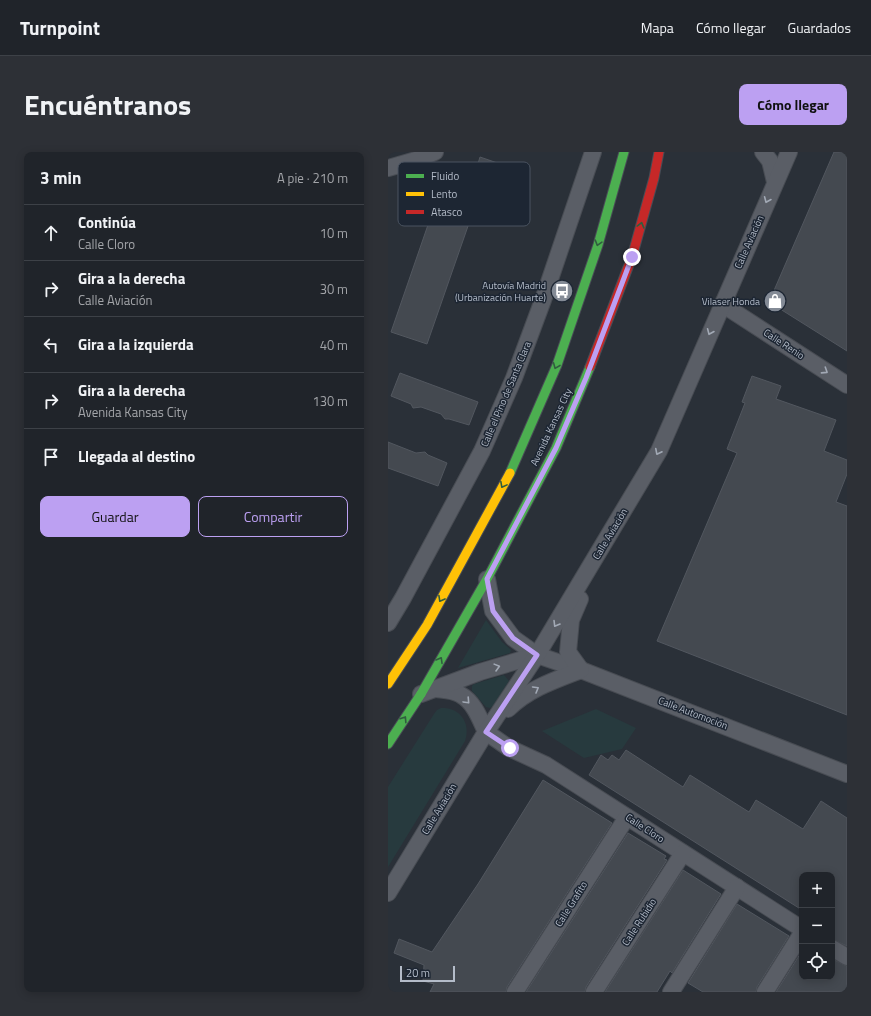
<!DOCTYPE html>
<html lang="es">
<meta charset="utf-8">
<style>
:root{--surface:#20242a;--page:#2d3036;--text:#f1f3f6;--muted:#a2a4a8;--line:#3d4147;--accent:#bca0f2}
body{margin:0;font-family:"Titillium Web",sans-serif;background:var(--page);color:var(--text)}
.controls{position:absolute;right:12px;bottom:12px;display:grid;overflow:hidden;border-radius:8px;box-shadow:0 2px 10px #0003}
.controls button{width:36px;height:36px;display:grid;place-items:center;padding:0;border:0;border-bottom:1px solid var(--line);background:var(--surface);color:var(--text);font:20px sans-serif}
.scale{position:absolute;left:12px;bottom:10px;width:55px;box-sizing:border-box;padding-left:4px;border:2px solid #b4bcc9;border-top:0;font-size:11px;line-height:14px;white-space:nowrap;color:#b4bcc9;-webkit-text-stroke:3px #1d2633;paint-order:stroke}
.stop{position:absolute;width:12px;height:12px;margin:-9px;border:3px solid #bca0f2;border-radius:50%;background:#fff}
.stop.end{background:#bca0f2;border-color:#fff;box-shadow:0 1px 4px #0008}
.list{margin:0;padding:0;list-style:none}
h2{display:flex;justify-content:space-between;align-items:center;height:52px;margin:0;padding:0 16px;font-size:17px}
h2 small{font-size:13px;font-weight:400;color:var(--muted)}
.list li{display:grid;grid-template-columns:26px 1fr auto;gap:12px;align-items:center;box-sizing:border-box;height:56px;padding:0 16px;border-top:1px solid var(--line)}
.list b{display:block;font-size:15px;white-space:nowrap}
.list p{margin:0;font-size:13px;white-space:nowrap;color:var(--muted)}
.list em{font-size:13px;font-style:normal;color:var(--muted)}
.actions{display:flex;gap:8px;padding:12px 16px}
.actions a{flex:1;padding:9px 0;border:1px solid var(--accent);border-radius:8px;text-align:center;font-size:14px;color:var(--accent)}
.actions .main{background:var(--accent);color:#111}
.icon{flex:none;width:22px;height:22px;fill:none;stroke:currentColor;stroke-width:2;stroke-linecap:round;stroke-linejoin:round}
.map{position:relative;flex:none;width:459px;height:840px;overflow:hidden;border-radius:8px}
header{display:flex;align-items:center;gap:24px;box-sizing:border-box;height:56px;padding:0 20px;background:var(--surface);border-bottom:1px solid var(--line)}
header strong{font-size:19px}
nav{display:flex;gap:22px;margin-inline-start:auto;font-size:14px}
.intro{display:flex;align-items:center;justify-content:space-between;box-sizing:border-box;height:96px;padding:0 24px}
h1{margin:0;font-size:28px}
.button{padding:10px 18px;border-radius:8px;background:var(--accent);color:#111;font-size:14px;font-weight:700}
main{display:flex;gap:24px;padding:0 24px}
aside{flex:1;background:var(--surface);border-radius:8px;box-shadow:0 2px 10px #0003}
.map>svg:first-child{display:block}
</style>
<header>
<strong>Turnpoint</strong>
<nav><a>Mapa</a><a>Cómo llegar</a><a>Guardados</a></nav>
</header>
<div class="intro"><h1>Encuéntranos</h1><a class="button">Cómo llegar</a></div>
<main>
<aside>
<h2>3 min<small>A pie · 210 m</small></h2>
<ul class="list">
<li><svg class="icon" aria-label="ahead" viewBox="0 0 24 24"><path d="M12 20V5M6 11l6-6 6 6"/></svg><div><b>Continúa</b><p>Calle Cloro</p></div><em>10 m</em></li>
<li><svg class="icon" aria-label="right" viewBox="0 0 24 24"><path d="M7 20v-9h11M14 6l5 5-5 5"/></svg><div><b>Gira a la derecha</b><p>Calle Aviación</p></div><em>30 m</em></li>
<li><svg class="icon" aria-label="left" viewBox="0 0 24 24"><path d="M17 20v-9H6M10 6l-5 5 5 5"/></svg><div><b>Gira a la izquierda</b></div><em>40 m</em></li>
<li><svg class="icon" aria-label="right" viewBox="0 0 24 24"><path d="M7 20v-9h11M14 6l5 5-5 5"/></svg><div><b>Gira a la derecha</b><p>Avenida Kansas City</p></div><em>130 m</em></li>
<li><svg class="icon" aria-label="arrive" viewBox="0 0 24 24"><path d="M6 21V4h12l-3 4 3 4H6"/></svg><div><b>Llegada al destino</b></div></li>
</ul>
<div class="actions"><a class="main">Guardar</a><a>Compartir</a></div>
</aside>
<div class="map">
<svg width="459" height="840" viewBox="0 0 459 840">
<rect width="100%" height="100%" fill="#2a3038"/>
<g fill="#273a3e">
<polygon points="98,468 114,490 123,498 122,501 70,516"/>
<polygon points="116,523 121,529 105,554 102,556 98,555 84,539 84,534 86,532"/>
<path d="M53 556C72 555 83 571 77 589L0 715V635L46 562 49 558Z"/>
<polygon points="208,557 248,576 234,597 196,606 154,579"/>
</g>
<g fill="#444950" stroke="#52575f">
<polygon points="446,0 459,0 459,199 381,150"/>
<polygon points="92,5 124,16 116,39 102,34 94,56 87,54 39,192 3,180 51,41 64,46 71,23 85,28"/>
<polygon points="12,221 90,250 81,273 61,267 57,267 53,262 33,255 25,256 23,252 3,244"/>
<polygon points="364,224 393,234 388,247 448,268 436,299 459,308 459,322 448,350 459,354 459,563 269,489 349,301 339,297 357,251 354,250"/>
<polygon points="0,290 28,301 37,300 40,303 59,311 50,334 0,316"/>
<polygon points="238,598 295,635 302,623 361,660 368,648 415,677 433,649 459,666 459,794 444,787 444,723 414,723 414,758 201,623 213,603 220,608 224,603 231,608"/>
<polygon points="155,628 224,671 119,835 118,840 42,840 46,832 35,829 36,813 6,801 11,787 44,800 90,732"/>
<polygon points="240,681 278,704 276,707 279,708 198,835 197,840 138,840"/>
<polygon points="295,718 333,742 284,821 282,819 269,840 217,840"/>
<polygon points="349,752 401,784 369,835 368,840 315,840 300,831"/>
<polygon points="414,799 414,825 444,825 444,807 459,814 459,840 388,840"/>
</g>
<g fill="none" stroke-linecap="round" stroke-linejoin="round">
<g stroke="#484c53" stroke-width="18">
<g id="street">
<polyline points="375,0 382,9 387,30"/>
<polyline points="0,16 28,8 47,0"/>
<polyline points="334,152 459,233"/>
<polyline points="99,427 105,459 125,486 149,503 193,518 459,622"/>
<polyline points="0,471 15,446 94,299 126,226 155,148 205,0"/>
<path d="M48 537C56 538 66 538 73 543 86 550 92 567 98 580"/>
<polyline points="33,542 92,520 149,503"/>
<path d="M120 557C140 537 167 528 193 518L180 500 183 468 192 447"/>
<polyline points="98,580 121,596 158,613 414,777"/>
<polyline points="0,741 98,580 149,503 271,299 401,0"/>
<polyline points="444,796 459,805"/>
<polyline points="127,840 239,665"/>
<polyline points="206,840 295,701"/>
<polyline points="283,840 349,735"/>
<polyline points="377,840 414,781"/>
</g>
</g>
<g stroke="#484c55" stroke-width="11">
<g id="fast">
<polyline points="122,321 169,213 210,93 236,0"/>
<polyline points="33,542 99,427 168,296 202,215"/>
<polyline points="0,592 33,542"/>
</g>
</g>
<g stroke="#484c55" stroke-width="11">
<polyline id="slow" points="0,532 39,473 122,321"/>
</g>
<g stroke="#484c55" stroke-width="11">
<polyline id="jam" points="202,215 244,105 266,26 271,0"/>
</g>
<use href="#street" stroke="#5a5e66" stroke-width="16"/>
<use href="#fast" stroke="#4caf50" stroke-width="9"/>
<use href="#slow" stroke="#ffc107" stroke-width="9"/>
<use href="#jam" stroke="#c62828" stroke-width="9"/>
</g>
<defs><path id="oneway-chevron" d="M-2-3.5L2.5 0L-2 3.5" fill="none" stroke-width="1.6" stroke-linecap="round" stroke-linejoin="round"/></defs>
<g stroke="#a2a9b5">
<use href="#oneway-chevron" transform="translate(379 48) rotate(113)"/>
<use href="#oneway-chevron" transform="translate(322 180) rotate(113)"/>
<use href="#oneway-chevron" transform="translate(437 219) rotate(33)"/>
<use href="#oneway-chevron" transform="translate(270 300) rotate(117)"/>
<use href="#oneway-chevron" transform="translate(168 472) rotate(121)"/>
<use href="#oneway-chevron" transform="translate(109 515) rotate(-15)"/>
<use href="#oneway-chevron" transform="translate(148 537) rotate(-30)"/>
<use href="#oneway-chevron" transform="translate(79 549) rotate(47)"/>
</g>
<g stroke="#305d3f">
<use href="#oneway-chevron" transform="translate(253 73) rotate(-75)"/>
<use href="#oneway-chevron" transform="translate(210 91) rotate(107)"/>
<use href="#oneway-chevron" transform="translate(168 214) rotate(112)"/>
<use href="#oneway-chevron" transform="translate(115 333) rotate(118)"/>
<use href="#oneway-chevron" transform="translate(53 447) rotate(119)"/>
<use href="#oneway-chevron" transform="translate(52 508) rotate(-60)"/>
<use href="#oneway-chevron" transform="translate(16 567) rotate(-57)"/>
</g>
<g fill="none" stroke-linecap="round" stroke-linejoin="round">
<polyline stroke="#bca0f2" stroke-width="5" points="122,596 98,580 149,503 125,486 105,459 99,427 168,296 198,226 244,105"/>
</g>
<defs>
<g id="bus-disc" transform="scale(1.15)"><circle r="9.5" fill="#848b96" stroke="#1d2633"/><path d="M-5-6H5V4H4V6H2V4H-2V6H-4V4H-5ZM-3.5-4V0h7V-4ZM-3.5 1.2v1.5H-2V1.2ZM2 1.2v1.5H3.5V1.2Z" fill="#fff"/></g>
<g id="shop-disc" transform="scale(1.15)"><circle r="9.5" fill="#848b96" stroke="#1d2633"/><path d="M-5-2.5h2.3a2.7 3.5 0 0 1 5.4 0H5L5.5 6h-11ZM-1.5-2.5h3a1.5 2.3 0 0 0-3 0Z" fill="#fff"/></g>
</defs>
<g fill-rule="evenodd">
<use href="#bus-disc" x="174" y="139"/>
<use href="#shop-disc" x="387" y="149"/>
</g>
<g text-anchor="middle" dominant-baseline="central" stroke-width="3" stroke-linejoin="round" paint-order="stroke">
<g font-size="10" fill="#b4bcc9" stroke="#1d2633">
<text transform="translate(361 90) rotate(-66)">Calle Aviación</text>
<text transform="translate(396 192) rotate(33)">Calle Renio</text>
<text transform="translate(118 242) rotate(-67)">Calle el Pino de Santa Clara</text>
<text transform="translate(163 275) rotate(-65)">Avenida Kansas City</text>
<text transform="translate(222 382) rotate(-59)">Calle Aviación</text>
<text transform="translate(305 561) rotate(21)">Calle Automoción</text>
<text transform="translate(51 657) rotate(-59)">Calle Aviación</text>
<text transform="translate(257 676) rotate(33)">Calle Cloro</text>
<text transform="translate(183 752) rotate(-58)">Calle Grafito</text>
<text transform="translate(251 770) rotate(-57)">Calle Rubidio</text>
</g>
<g font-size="10" fill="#b4bcc9" stroke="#1d2633" text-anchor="end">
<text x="158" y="133">Autovía Madrid<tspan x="158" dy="12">(Urbanización Huarte)</tspan></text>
<text x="372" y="149">Vilaser Honda</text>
</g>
</g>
<rect x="10" y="10" width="132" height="64" rx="6" fill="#1d2633" stroke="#4a5360" stroke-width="1"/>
<rect x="18" y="22" width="18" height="4" fill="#4caf50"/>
<rect x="18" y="40" width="18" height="4" fill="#ffc107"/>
<rect x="18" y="58" width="18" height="4" fill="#c62828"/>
<g font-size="11" fill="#b4bcc9">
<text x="43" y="28">Fluido</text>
<text x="43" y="46">Lento</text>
<text x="43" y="64">Atasco</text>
</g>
</svg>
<div class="controls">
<button>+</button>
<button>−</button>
<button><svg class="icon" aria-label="locate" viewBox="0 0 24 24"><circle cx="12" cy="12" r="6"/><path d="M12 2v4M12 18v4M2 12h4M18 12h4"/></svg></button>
</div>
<div class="scale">20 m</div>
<div class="stop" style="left:122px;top:596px"></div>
<div class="stop end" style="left:244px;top:105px"></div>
</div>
</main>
